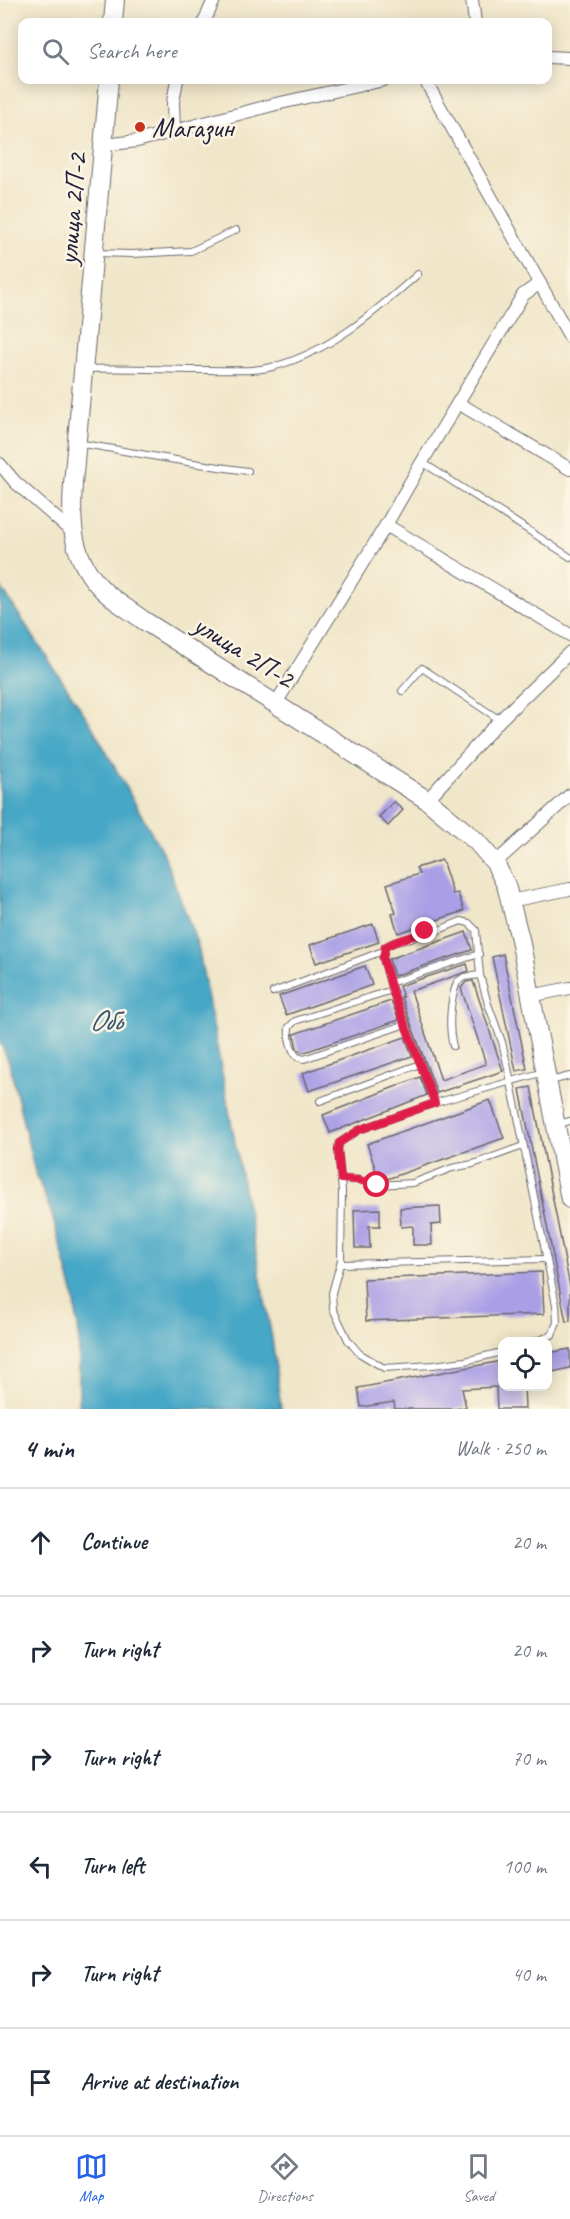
<!DOCTYPE html>
<meta charset="utf-8">
<style>
:root{--surface:#fff;--page:#f6f6f7;--text:#1f2937;--muted:#747a83;--line:#e0e1e3;--accent:#2563eb}
body{margin:0;font-family:Caveat,sans-serif;background:var(--page);color:var(--text)}
.controls{position:absolute;right:18px;bottom:18px;display:grid;overflow:hidden;border-radius:12px;box-shadow:0 3px 15px #0003}
.controls button{width:54px;height:54px;display:grid;place-items:center;padding:0;border:0;border-bottom:2px solid var(--line);background:var(--surface);color:var(--text);font:30px sans-serif}
.stop{position:absolute;width:18px;height:18px;margin:-14px;border:4px solid #e11d48;border-radius:50%;background:#fff}
.stop.end{background:#e11d48;border-color:#fff;box-shadow:0 2px 6px #0008}
.list{margin:0;padding:0;list-style:none}
h2{display:flex;justify-content:space-between;align-items:center;height:78px;margin:0;padding:0 24px;font-size:26px}
h2 small{font-size:20px;font-weight:400;color:var(--muted)}
.list li{display:grid;grid-template-columns:39px 1fr auto;gap:18px;align-items:center;box-sizing:border-box;height:108px;padding:0 24px;border-top:2px solid var(--line)}
.list b{display:block;font-size:22px;white-space:nowrap}
.list em{font-size:20px;font-style:normal;color:var(--muted)}
.icon{flex:none;width:33px;height:33px;fill:none;stroke:currentColor;stroke-width:2;stroke-linecap:round;stroke-linejoin:round}
.map{position:relative;flex:none;width:570px;height:1409px;overflow:hidden}
.search{position:absolute;background:var(--surface);box-shadow:0 3px 15px #0003;left:18px;right:18px;top:18px;height:66px;display:flex;align-items:center;gap:15px;box-sizing:border-box;padding:0 21px;border-radius:12px;color:var(--muted);font-size:22px}
.sheet{height:726px;background:var(--surface)}
nav{display:flex;justify-content:space-around;align-items:center;box-sizing:border-box;height:84px;border-top:2px solid var(--line);background:var(--surface);font-size:16px;color:var(--muted)}
nav a{display:grid;justify-items:center;gap:3px}
nav .on{color:var(--accent)}
.map>svg:first-child{display:block}
</style>
<div class="map">
<svg width="570" height="1409" viewBox="0 0 570 1409">
<rect width="100%" height="100%" fill="#fcf5e5"/>
<filter id="ink" filterUnits="userSpaceOnUse"><feTurbulence type="fractalNoise" baseFrequency=".0167" numOctaves="2"/><feDisplacementMap in="SourceGraphic" scale="12" xChannelSelector="R" yChannelSelector="G"/><feConvolveMatrix kernelMatrix="1 2 1 2 8 2 1 2 1" color-interpolation-filters="sRGB"/></filter>
<filter id="wash" filterUnits="userSpaceOnUse"><feTurbulence type="fractalNoise" baseFrequency=".008" numOctaves="4" result="noise"/><feDisplacementMap in="SourceGraphic" scale="24" xChannelSelector="R" yChannelSelector="G"/><feGaussianBlur stdDeviation="1.35" result="paint"/><feColorMatrix in="noise" values="0 0 0 0 0 0 0 0 0 0 0 0 0 0 0 0 0 1.4 0 .05"/><feComposite in="paint" operator="in"/></filter>
<g filter="url(#wash)">
<rect width="100%" height="100%" fill="#f0e6c9"/>
<polygon fill="#47a7c6" stroke="#346480" stroke-width="1.5" points="0,586 90,723 164,855 198,946 272,1338 281,1409 79,1409 79,1335 74,1296 52,1215 34,1168 9,1062 0,1042"/>
<g id="blocks">
<g fill="#aa9fe6">
<polygon points="394,801 403,810 388,826 379,817"/>
<polygon points="442,860 453,894 458,893 464,911 398,933 392,914 396,913 387,884 419,874 416,868"/>
<polygon points="373,924 379,942 316,963 310,945"/>
<polygon points="466,932 472,950 394,976 389,959"/>
<polygon points="503,954 527,1069 516,1071 492,957"/>
<polygon points="467,964 469,971 411,991 441,1080 486,1064 461,988 466,982 473,981 503,1071 437,1093 401,997 403,997 399,986"/>
<polygon points="365,966 372,985 286,1015 279,996"/>
<polygon points="391,1001 399,1020 302,1053 297,1048 294,1034"/>
<polygon points="405,1037 412,1056 309,1091 303,1073"/>
<polygon points="420,1077 427,1095 330,1133 323,1115"/>
<polygon points="531,1087 570,1287 570,1321 566,1322 520,1089"/>
<polygon points="490,1100 504,1138 387,1179 379,1180 367,1144"/>
<polygon points="440,1206 441,1224 431,1225 432,1245 413,1245 413,1226 401,1227 400,1208"/>
<polygon points="380,1209 380,1226 369,1226 370,1248 355,1248 354,1210"/>
<polygon points="542,1272 544,1314 366,1321 364,1279"/>
<polygon points="570,1349 570,1368 548,1373 548,1353"/>
<polygon points="502,1361 502,1386 524,1386 525,1409 497,1409 496,1387 462,1389 466,1407 456,1409 395,1409 394,1402 361,1407 358,1388"/>
</g>
</g>
</g>
<g filter="url(#ink)">
<use href="#blocks" fill-opacity="0" stroke="#6a676d" stroke-width="1.5"/>
<g fill="none" stroke-linecap="round" stroke-linejoin="round">
<g stroke="#6a676d" stroke-width="8">
<g id="lane">
<polyline points="95,253 132,254 191,251 236,230"/>
<path d="M85 369C126 367 167 370 208 370 230 370 251 372 272 367 330 352 375 312 418 274"/>
<path d="M77 443C134 452 191 464 248 471"/>
<polyline points="422,462 570,557"/>
<polyline points="402,691 422,668 500,720"/>
<polyline points="390,983 479,954"/>
<polyline points="392,990 406,1024"/>
<polyline points="273,992 383,951"/>
<path d="M453 1046C448 1027 450 1000 457 982L464 977 480 975"/>
<polyline points="550,1081 570,1076"/>
<polyline points="320,1101 420,1064"/>
<path d="M435 1103 406 1024 304 1059 297 1057C290 1048 288 1038 289 1027L295 1021 392 990 383 958 385 947 394 942 411 939 425 931 439 930 461 921 469 923 476 930 480 975 488 1004 502 1042 508 1068 556 1305 557 1322 552 1335 534 1342"/>
<polyline points="558,1124 570,1121"/>
<polyline points="341,1179 359,1180 377,1185 413,1183 452,1168 473,1164 523,1146"/>
<polyline points="340,1264 547,1259"/>
<polyline points="502,1352 465,1361 433,1365 384,1368 359,1353 348,1340 333,1309 332,1293 341,1260 342,1191 338,1150 339,1143 359,1130 435,1103 544,1072"/>
</g>
</g>
<g stroke="#6a676d" stroke-width="14">
<g id="street">
<polyline points="472,0 475,22"/>
<polyline points="204,22 214,0"/>
<polyline points="548,57 570,58"/>
<polyline points="425,80 570,337"/>
<polyline points="174,131 173,102 177,80"/>
<polyline points="105,145 137,141 276,104 384,80"/>
<polyline points="458,403 570,469"/>
<polyline points="0,464 15,482 72,532"/>
<polyline points="386,525 570,635"/>
<polyline points="276,703 386,525 422,462 523,295 540,283"/>
<polyline points="427,800 500,720 570,652"/>
<polyline points="495,863 570,795"/>
<polyline points="510,901 570,889"/>
<polyline points="530,996 570,988"/>
</g>
</g>
<g stroke="#6a676d" stroke-width="20">
<g id="secondary">
<polyline points="113,22 115,0"/>
<path d="M109 80 73 484C70 525 72 561 105 592 116 602 131 611 143 620L427 800 476 841 495 863 506 885 520 939 570 1199"/>
</g>
</g>
<use href="#lane" stroke="#fff" stroke-width="6"/>
<use href="#street" stroke="#fff" stroke-width="12"/>
<use href="#secondary" stroke="#fff" stroke-width="18"/>
</g>
</g>
<g fill="none" stroke-linecap="round" stroke-linejoin="round" filter="url(#ink)">
<path stroke="#e11d48" stroke-width="8" d="M377 1185 359 1180 341 1179 338 1150 339 1143 359 1130 435 1103 392 990 383 958 385 947C398 939 412 938 425 931"/>
</g>
<circle fill="#c8321e" stroke="#fcf5e5" stroke-width="2" cx="140" cy="127" r="6"/>
<g text-anchor="middle" dominant-baseline="central" stroke-width="5" stroke-linejoin="round" paint-order="stroke">
<g font-size="28" fill="#22223b" stroke="#fcf5e5" text-anchor="start">
<text x="152" y="127">Магазин</text>
</g>
<g font-size="28" fill="#22223b" stroke="#fcf5e5">
<text transform="translate(72 209) rotate(-85)">улица 2П-2</text>
<text transform="translate(244 651) rotate(32)">улица 2П-2</text>
</g>
<g font-size="30" font-style="italic" fill="#315773" stroke="#fcf5e5">
<text x="105" y="1020">Обь</text>
</g>
</g>
</svg>
<div class="controls">
<button><svg class="icon" aria-label="locate" viewBox="0 0 24 24"><circle cx="12" cy="12" r="6"/><path d="M12 2v4M12 18v4M2 12h4M18 12h4"/></svg></button>
</div>
<div class="stop" style="left:377px;top:1185px"></div>
<div class="stop end" style="left:425px;top:931px"></div>
<div class="search"><svg class="icon" aria-label="search" viewBox="0 0 24 24"><circle cx="10" cy="10" r="6"/><path d="M15 15l6 6"/></svg>Search here</div>
</div>
<section class="sheet">
<h2>4 min<small>Walk · 250 m</small></h2>
<ul class="list">
<li><svg class="icon" aria-label="ahead" viewBox="0 0 24 24"><path d="M12 20V5M6 11l6-6 6 6"/></svg><div><b>Continue</b></div><em>20 m</em></li>
<li><svg class="icon" aria-label="right" viewBox="0 0 24 24"><path d="M7 20v-9h11M14 6l5 5-5 5"/></svg><div><b>Turn right</b></div><em>20 m</em></li>
<li><svg class="icon" aria-label="right" viewBox="0 0 24 24"><path d="M7 20v-9h11M14 6l5 5-5 5"/></svg><div><b>Turn right</b></div><em>70 m</em></li>
<li><svg class="icon" aria-label="left" viewBox="0 0 24 24"><path d="M17 20v-9H6M10 6l-5 5 5 5"/></svg><div><b>Turn left</b></div><em>100 m</em></li>
<li><svg class="icon" aria-label="right" viewBox="0 0 24 24"><path d="M7 20v-9h11M14 6l5 5-5 5"/></svg><div><b>Turn right</b></div><em>40 m</em></li>
<li><svg class="icon" aria-label="arrive" viewBox="0 0 24 24"><path d="M6 21V4h12l-3 4 3 4H6"/></svg><div><b>Arrive at destination</b></div></li>
</ul>
</section>
<nav>
<a class="on"><svg class="icon" aria-label="map" viewBox="0 0 24 24"><path d="M3 6l6-2 6 2 6-2v14l-6 2-6-2-6 2zM9 4v14M15 6v14"/></svg>Map</a>
<a><svg class="icon" aria-label="directions" viewBox="0 0 24 24"><path d="M12 3l9 9-9 9-9-9zM9 14v-3h6M13 9l2 2-2 2"/></svg>Directions</a>
<a><svg class="icon" aria-label="saved" viewBox="0 0 24 24"><path d="M7 4h10v16l-5-4-5 4z"/></svg>Saved</a>
</nav>
